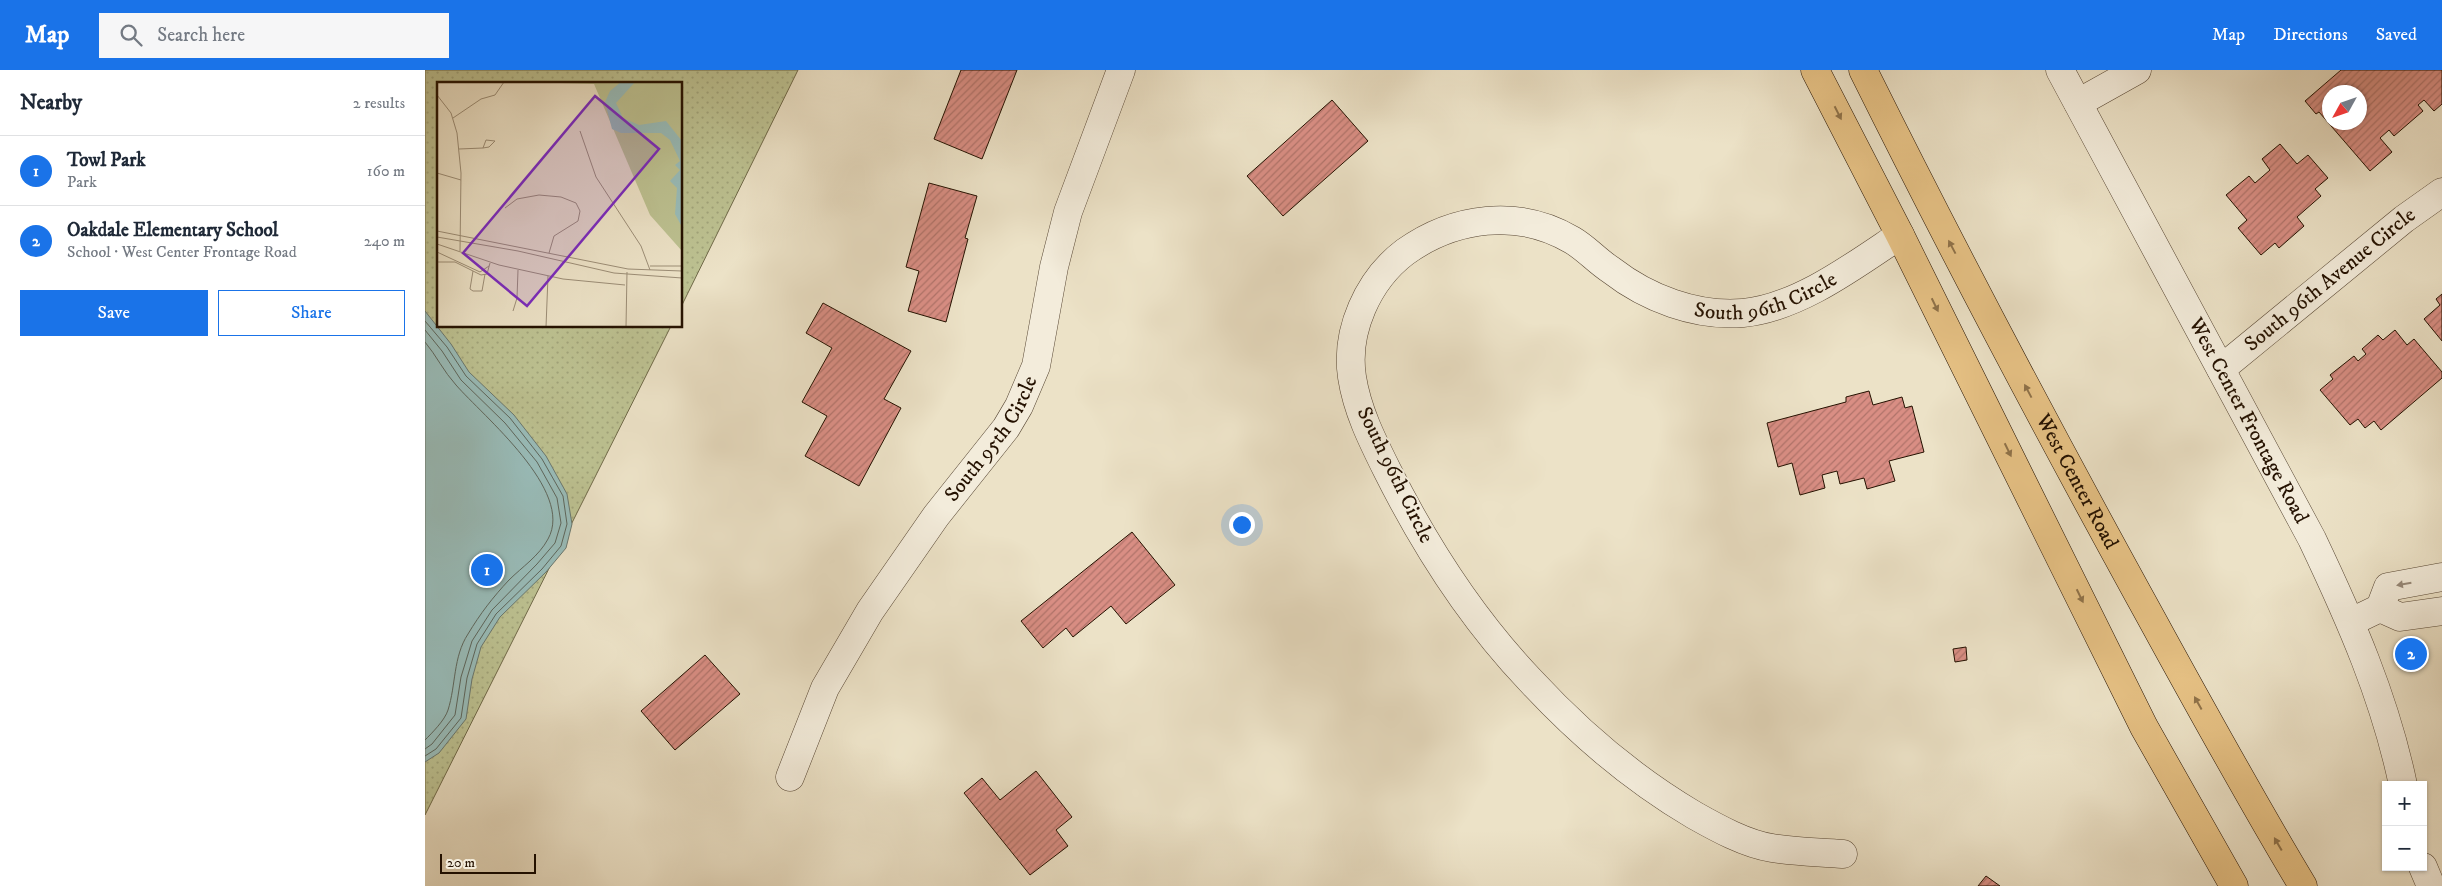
<!DOCTYPE html>
<meta charset="utf-8">
<style>
:root{--surface:#fff;--page:#f6f6f7;--text:#1f2937;--muted:#747a83;--line:#e0e1e3;--accent:#1a73e8}
body{margin:0;font-family:"IM FELL DW Pica",serif;background:var(--page);color:var(--text)}
.controls{position:absolute;right:15px;bottom:15px;display:grid;overflow:hidden;border-radius:0px;box-shadow:0 1px 4px #0004}
.controls button{width:45px;height:45px;display:grid;place-items:center;padding:0;border:0;border-bottom:1px solid var(--line);background:var(--surface);color:var(--text);font:25px sans-serif}
.compass{position:absolute;left:1897px;top:15px;width:45px;height:45px;border-radius:50%;background:var(--surface);box-shadow:0 1px 4px #0004;rotate:230deg}
.scale{position:absolute;left:15px;bottom:12px;width:96px;box-sizing:border-box;padding-left:5px;border:2px solid #241100;border-top:0;font-size:14px;line-height:18px;white-space:nowrap;color:#241100;-webkit-text-stroke:4px #f3ecdb;paint-order:stroke}
.you{position:absolute;left:816px;top:454px;width:18px;height:18px;margin:-12px;border:4px solid #fff;border-radius:50%;background:#1a73e8;box-shadow:0 0 0 8px #1a73e833}
.badge{display:grid;place-items:center;width:32px;height:32px;border-radius:50%;background:var(--accent);color:#fff;font-size:16px;font-weight:700}
.pin{position:absolute;translate:-50% -50%;border:2px solid #fff;box-shadow:0 1px 5px #0006}
.list{margin:0;padding:0;list-style:none}
h2{display:flex;justify-content:space-between;align-items:center;height:65px;margin:0;padding:0 20px;font-size:21px}
h2 small{font-size:16px;font-weight:400;color:var(--muted)}
.list li{display:grid;grid-template-columns:32px 1fr auto;gap:15px;align-items:center;box-sizing:border-box;height:70px;padding:0 20px;border-top:1px solid var(--line)}
.list b{display:block;font-size:19px;white-space:nowrap}
.list p{margin:0;font-size:16px;white-space:nowrap;color:var(--muted)}
.list em{font-size:16px;font-style:normal;color:var(--muted)}
.actions{display:flex;gap:10px;padding:15px 20px}
.actions a{flex:1;padding:11px 0;border:1px solid var(--accent);border-radius:0px;text-align:center;font-size:18px;color:var(--accent)}
.actions .main{background:var(--accent);color:#fff}
.icon{flex:none;width:28px;height:28px;fill:none;stroke:currentColor;stroke-width:2;stroke-linecap:round;stroke-linejoin:round}
.map{position:relative;flex:none;width:2017px;height:816px;overflow:hidden}
header{display:flex;align-items:center;gap:30px;box-sizing:border-box;height:70px;padding:0 25px;background:var(--accent);color:#fff}
header strong{font-size:24px}
nav{display:flex;gap:28px;margin-inline-start:auto;font-size:18px}
.search{width:350px;height:45px;background:var(--page);display:flex;align-items:center;gap:12px;box-sizing:border-box;padding:0 18px;border-radius:0px;color:var(--muted);font-size:19px}
main{display:flex}
aside{flex:1;background:var(--surface)}
.map>svg:first-child{display:block}
</style>
<header>
<strong>Map</strong>
<div class="search"><svg class="icon" aria-label="search" viewBox="0 0 24 24"><circle cx="10" cy="10" r="6"/><path d="M15 15l6 6"/></svg>Search here</div>
<nav><a>Map</a><a>Directions</a><a>Saved</a></nav>
</header>
<main>
<aside>
<h2>Nearby<small>2 results</small></h2>
<ul class="list">
<li><span class="badge">1</span><div><b>Towl Park</b><p>Park</p></div><em>160 m</em></li>
<li><span class="badge">2</span><div><b>Oakdale Elementary School</b><p>School · West Center Frontage Road</p></div><em>240 m</em></li>
</ul>
<div class="actions"><a class="main">Save</a><a>Share</a></div>
</aside>
<div class="map">
<svg width="2017" height="816" viewBox="0 0 2017 816">
<defs>
<pattern id="park-dots" width="8" height="8" patternUnits="userSpaceOnUse" patternTransform="scale(1.25)"><rect width="8" height="8" fill="#bdc292"/><path d="M2 2h.1M6 6h.1" fill="none" stroke="#a2a67c" stroke-width="1.8" stroke-linecap="round"/></pattern>
<pattern id="building-hatch" width="6" height="6" patternUnits="userSpaceOnUse" patternTransform="scale(1.25)"><rect width="6" height="6" fill="#d98e84"/><path d="M-1 1l2-2M0 6l6-6M5 7l2-2" fill="none" stroke="#b0736a"/></pattern>
</defs>
<rect width="100%" height="100%" fill="#ece2c7"/>
<filter id="stains"><feTurbulence type="fractalNoise" baseFrequency=".004" numOctaves="4"/><feColorMatrix values="0 0 0 0 .2 0 0 0 0 .09 0 0 0 0 .02 0 0 0 .5 -.17"/></filter>
<radialGradient id="worn" r=".72"><stop offset=".6" stop-color="#630" stop-opacity="0"/><stop offset="1" stop-color="#630" stop-opacity=".3"/></radialGradient>
<polygon fill="url(#park-dots)" stroke="#706a49" points="0,0 373,0 256,237 256,14 14,14 14,256 246,256 0,745"/>
<polygon fill="#99bdba" stroke="#6a7870" points="0,241 26,274 44,302 89,345 121,386 142,424 147,454 141,478 121,502 75,547 56,577 47,609 41,649 14,683 0,692"/>
<g fill="none" stroke-linecap="round" stroke-linejoin="round">
<g stroke="#5e675d" stroke-width="1">
<polyline points="0,251 22,277 41,306 85,348 117,389 138,426 142,454 136,476 117,499 71,544 52,574 42,608 36,648 11,679 0,686"/>
<polyline points="0,260 17,281 36,310 80,353 112,392 132,428 136,453 130,473 112,494 67,540 47,571 36,607 30,645 7,674 0,679"/>
<path d="M0 272C11 285 19 302 31 315 58 346 150 421 123 469 114 486 97 497 84 510 68 527 55 544 43 564 28 587 31 615 23 640 20 650 7 663 0 670"/>
</g>
</g>
<g fill="url(#building-hatch)" stroke="#241100" fill-rule="evenodd">
<polygon points="536,0 592,0 557,89 509,69"/>
<path d="M1916 0H2017V34L2009 41 1999 30 1993 35 1998 41 1969 66 1964 60 1955 68 1967 82 1945 101 1894 42 1891 44 1880 31ZM1904 22H1934V52H1904Z"/>
<polygon points="907,30 943,71 858,146 822,106"/>
<polygon points="1855,74 1872,94 1883,85 1903,108 1890,119 1896,126 1872,147 1879,156 1854,178 1850,173 1836,185 1813,158 1822,150 1801,125 1824,106 1830,113 1845,100 1837,89"/>
<polygon points="504,113 552,126 540,168 543,169 521,252 483,241 494,201 481,197"/>
<polygon points="2017,224 2017,271 1999,249 2015,235 2011,229"/>
<polygon points="398,233 486,281 459,329 476,338 434,416 380,386 402,346 377,332 407,278 381,263"/>
<polygon points="1970,260 1982,275 1989,269 2017,302 2017,308 1956,360 1949,351 1940,358 1933,349 1925,355 1895,320 1908,309 1905,305 1929,286 1933,291 1941,284 1937,279 1953,265 1958,270"/>
<polygon points="1444,321 1448,335 1477,327 1480,338 1487,336 1499,382 1464,391 1470,411 1442,419 1439,408 1415,414 1412,401 1397,405 1400,418 1375,425 1367,393 1353,397 1342,353 1421,332 1421,327"/>
<polygon points="707,462 750,515 701,554 686,536 648,567 641,558 618,578 596,551"/>
<polygon points="1541,577 1542,590 1530,592 1528,579"/>
<polygon points="280,585 315,624 250,680 216,641"/>
<polygon points="611,701 647,747 631,760 643,776 605,805 539,723 557,708 575,730"/>
<polygon points="1561,806 1575,816 1553,816"/>
</g>
<g fill="none" stroke-linecap="round" stroke-linejoin="round">
<g stroke="#564532" stroke-width="29">
<g id="minor">
<path id="s1" d="M1635 0 1887 469C1925 549 1960 628 1978 715"/>
<polyline points="1653,33 1712,0"/>
<path id="s2" d="M1796 299 1979 149 2017 122"/>
<polyline points="1955,538 1975,547 2017,541"/>
<polyline points="1926,552 1955,538 1963,517 2017,507"/>
<path id="s3" d="M365 707 400 618 445 541 511 446 581 358 594 336 611 296 629 197 643 142 696 0"/>
<path id="s4" d="M1418 784C1394 782 1370 782 1347 778 1321 774 1292 758 1269 745 1208 709 1153 662 1105 610 1046 548 1000 476 962 400 947 370 932 340 927 307 920 261 943 210 980 182 1029 147 1093 138 1147 170 1161 178 1172 191 1186 200 1222 228 1271 247 1318 243 1373 238 1430 195 1475 165"/>
<polyline points="1998,797 2006,816"/>
</g>
</g>
<g stroke="#241100" stroke-width="29">
<g id="major">
<polyline points="1390,0 1475,165 1719,657 1809,816"/>
<path id="s5" d="M1438 0C1526 177 1618 351 1713 524 1767 622 1820 720 1878 816"/>
</g>
</g>
<use href="#minor" stroke="#f3ecdb" stroke-width="28"/>
<use href="#major" stroke="#e6c184" stroke-width="28"/>
</g>
<defs><path id="oneway-solid" d="M-6-.8H1V-3.2L6.5 0L1 3.2V.8H-6Z" transform="scale(1.25)"/></defs>
<g fill="#8f7249">
<use href="#oneway-solid" transform="translate(1413 43) rotate(63)"/>
<use href="#oneway-solid" transform="translate(1527 177) rotate(-118)"/>
<use href="#oneway-solid" transform="translate(1510 235) rotate(64)"/>
<use href="#oneway-solid" transform="translate(1603 321) rotate(-118)"/>
<use href="#oneway-solid" transform="translate(1583 380) rotate(64)"/>
<use href="#oneway-solid" transform="translate(1655 526) rotate(64)"/>
<use href="#oneway-solid" transform="translate(1773 633) rotate(-119)"/>
<use href="#oneway-solid" transform="translate(1853 774) rotate(-120)"/>
</g>
<use fill="#968978" href="#oneway-solid" transform="translate(1979 514) rotate(170)"/>
<g text-anchor="middle" dominant-baseline="central" stroke-width="4" stroke-linejoin="round" paint-order="stroke">
<g font-size="21" fill="#241100" stroke="#f3ecdb">
<text stroke="none"><textPath href="#s2" startOffset="141">South 96th Avenue Circle</textPath></text>
<text stroke="none"><textPath href="#s4" startOffset="1260">South 96th Circle</textPath></text>
<text stroke="none"><textPath href="#s1" startOffset="398">West Center Frontage Road</textPath></text>
<text stroke="none"><textPath href="#s3" startOffset="396">South 95th Circle</textPath></text>
<text transform="translate(970 405) rotate(64)">South 96th Circle</text>
<text stroke="none"><textPath href="#s5" startOffset="464">West Center Road</textPath></text>
</g>
</g>
<g transform="translate(12 12)">
<rect width="245" height="245" fill="#ece2c7"/>
<path d="M89 0H245V169L213 133 157 2Z" fill="#bdc292"/>
<path d="M201 22a9 9 0 1 1 18 0a9 9 0 1 1-18 0Z" fill="#bdc292"/>
<path d="M184 0H198L179 21 186 36 202 43 229 39 245 59V145L238 132 240 106 233 99 243 88 238 83 243 79 233 58 224 51H184L175 47 168 20 173 9Z" fill="#99bdba"/>
<path fill="none" stroke="#9c8e77" stroke-width="1" d="M0 13 14 31 20 51 24 91 23 169M16 36 44 17 58 13 67 0M143 49 159 95 204 164 213 188M22 67 46 66 52 65 58 59 49 58 46 66M0 91 24 98M68 126 80 117 102 113 124 115 139 121 143 129 141 139 117 154 112 171M0 149 191 187 245 189M0 155 81 169 177 191 245 196M0 162 62 183 126 197 188 203M0 170 43 190 52 184M0 180H18L44 193 50 192 53 181M213 184H245M36 189 33 207 36 209H45L48 192M76 229 80 216 81 188M109 245 111 194M189 245 190 190"/>
<path fill="#7b2cbf" fill-opacity="0.15" stroke="#7b2cbf" stroke-width="2.5" d="M158 14 222 67 90 224 26 171Z"/>
<rect width="245" height="245" fill="none" stroke="#241100" stroke-width="2.5"/>
</g>
<rect width="100%" height="100%" filter="url(#stains)"/>
<rect width="100%" height="100%" fill="url(#worn)"/>
</svg>
<div class="controls">
<button>+</button>
<button>−</button>
</div>
<svg class="compass" viewBox="-18 -18 36 36"><path d="M0-13l5 13h-10z" fill="#e53935"/><path d="M0 13l5-13h-10z" fill="#747a83"/></svg>
<div class="scale">20 m</div>
<div class="you"></div>
<div class="pin badge" style="left:62px;top:500px">1</div>
<div class="pin badge" style="left:1986px;top:584px">2</div>
</div>
</main>
